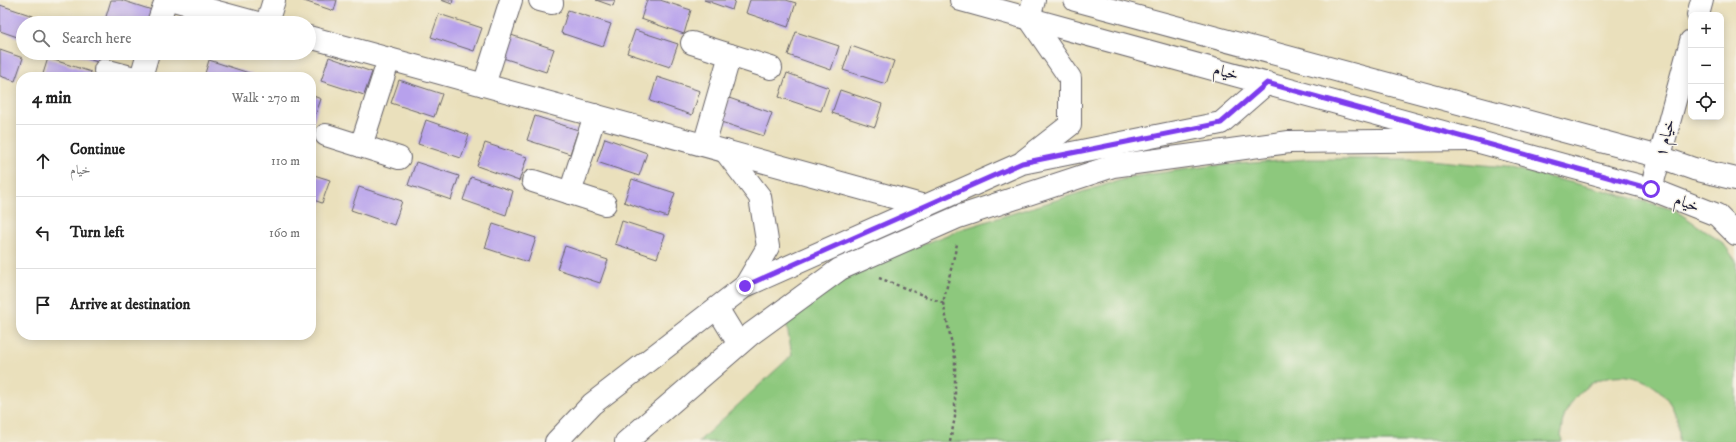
<!DOCTYPE html>
<meta charset="utf-8">
<style>
:root{--surface:#fff;--page:#f2f2f2;--text:#222;--muted:#767676;--line:#e0e0e0}
body{margin:0;font-family:"IM FELL DW Pica",Amiri,serif;background:var(--page);color:var(--text)}
.controls{position:absolute;right:12px;top:12px;display:grid;overflow:hidden;border-radius:8px;box-shadow:0 2px 10px #0003}
.controls button{width:36px;height:36px;display:grid;place-items:center;padding:0;border:0;border-bottom:1px solid var(--line);background:var(--surface);color:var(--text);font:20px sans-serif}
.stop{position:absolute;width:12px;height:12px;margin:-9px;border:3px solid #7c3aed;border-radius:50%;background:#fff}
.stop.end{background:#7c3aed;border-color:#fff;box-shadow:0 1px 4px #0008}
.list{margin:0;padding:0;list-style:none}
h2{display:flex;justify-content:space-between;align-items:center;height:52px;margin:0;padding:0 16px;font-size:17px}
h2 small{font-size:13px;font-weight:400;color:var(--muted)}
.list li{display:grid;grid-template-columns:26px 1fr auto;gap:12px;align-items:center;box-sizing:border-box;height:72px;padding:0 16px;border-top:1px solid var(--line)}
.list b{display:block;font-size:15px;white-space:nowrap}
.list p{margin:0;font-size:13px;white-space:nowrap;color:var(--muted)}
.list em{font-size:13px;font-style:normal;color:var(--muted)}
.icon{flex:none;width:22px;height:22px;fill:none;stroke:currentColor;stroke-width:2;stroke-linecap:round;stroke-linejoin:round}
.map{position:relative;flex:none;width:1736px;height:442px;overflow:hidden}
.search{position:absolute;background:var(--surface);box-shadow:0 2px 10px #0003;left:16px;top:16px;width:300px;height:44px;display:flex;align-items:center;gap:10px;box-sizing:border-box;padding:0 14px;border-radius:22px;color:var(--muted);font-size:15px}
.panel{position:absolute;background:var(--surface);box-shadow:0 2px 10px #0003;left:16px;top:72px;width:300px;height:268px;border-radius:16px}
.map>svg:first-child{display:block}
</style>
<div class="map">
<svg width="1736" height="442" viewBox="0 0 1736 442">
<rect width="100%" height="100%" fill="#f7f3e8"/>
<filter id="ink" filterUnits="userSpaceOnUse"><feTurbulence type="fractalNoise" baseFrequency=".025" numOctaves="2"/><feDisplacementMap in="SourceGraphic" scale="8" xChannelSelector="R" yChannelSelector="G"/><feConvolveMatrix kernelMatrix="1 2 1 2 8 2 1 2 1" color-interpolation-filters="sRGB"/></filter>
<filter id="wash" filterUnits="userSpaceOnUse"><feTurbulence type="fractalNoise" baseFrequency=".012" numOctaves="4" result="noise"/><feDisplacementMap in="SourceGraphic" scale="16" xChannelSelector="R" yChannelSelector="G"/><feGaussianBlur stdDeviation="0.9" result="paint"/><feColorMatrix in="noise" values="0 0 0 0 0 0 0 0 0 0 0 0 0 0 0 0 0 1.4 0 .05"/><feComposite in="paint" operator="in"/></filter>
<g filter="url(#wash)">
<rect width="100%" height="100%" fill="#eae0bc"/>
<path fill="#8dc87d" stroke="#58755c" d="M1308 159H1417L1506 167 1599 189 1675 210 1723 243 1736 261V442H1679C1683 376 1602 350 1569 407 1562 417 1560 430 1562 442H698L792 355 786 321 855 272 959 230 1131 177 1209 166Z"/>
<g id="blocks">
<g fill="#b7a1ec">
<polygon points="111,0 121,0 155,11 151,23 112,23 105,20"/>
<polygon points="301,0 337,0 334,11"/>
<polygon points="441,0 453,0 452,4"/>
<polygon points="596,0 615,0 613,6"/>
<polygon points="647,0 660,0 691,10 684,34 641,19"/>
<polygon points="704,0 735,0 732,10"/>
<polygon points="750,0 786,0 796,3 788,27 746,13"/>
<polygon points="0,5 33,16 31,23 23,23 23,39 0,31"/>
<polygon points="568,10 611,24 603,47 561,33"/>
<polygon points="439,14 482,28 474,51 431,37"/>
<polygon points="635,30 678,44 670,67 627,53"/>
<polygon points="796,32 839,46 831,70 788,55"/>
<polygon points="511,35 554,49 546,72 503,58"/>
<polygon points="851,46 894,61 886,84 843,70"/>
<polygon points="0,50 23,58 15,81 0,76"/>
<polygon points="72,53 100,53 97,62"/>
<polygon points="206,53 219,53 217,57"/>
<polygon points="329,57 372,72 364,95 321,81"/>
<polygon points="48,58 91,72 89,77 42,77"/>
<polygon points="209,60 252,74 251,77 204,77"/>
<polygon points="787,73 829,88 821,111 779,97"/>
<polygon points="657,77 700,91 692,115 650,101"/>
<polygon points="399,80 442,94 434,117 391,103"/>
<polygon points="840,90 882,104 875,127 832,113"/>
<polygon points="311,95 321,99 313,122 311,121"/>
<polygon points="729,98 772,113 764,136 721,122"/>
<polygon points="535,116 578,130 570,154 527,140"/>
<polygon points="426,120 469,135 461,158 418,144"/>
<polygon points="605,138 647,153 639,176 597,162"/>
<polygon points="485,143 527,157 519,181 477,166"/>
<polygon points="416,162 459,176 451,200 408,185"/>
<polygon points="311,174 330,180 322,203 311,199"/>
<polygon points="471,177 513,191 506,215 463,200"/>
<polygon points="632,179 675,193 667,217 624,202"/>
<polygon points="359,187 402,201 394,225 351,210"/>
<polygon points="622,221 665,235 657,258 615,244"/>
<polygon points="493,224 536,238 528,262 485,248"/>
<polygon points="565,246 608,260 600,283 557,269"/>
</g>
</g>
</g>
<g filter="url(#ink)">
<use href="#blocks" fill-opacity="0" stroke="#686468" stroke-width="1"/>
<g fill="none" stroke-linecap="round" stroke-linejoin="round">
<g stroke="#686468" stroke-width="24">
<g id="minor">
<polyline points="173,0 258,23"/>
<polyline points="540,0 552,3"/>
<polyline points="961,0 1651,189 1717,215 1736,234"/>
<polyline points="1075,0 1660,157 1694,169 1736,179"/>
<polyline points="1698,15 1702,0"/>
<polyline points="158,23 166,0"/>
<polyline points="267,23 274,0"/>
<polyline points="309,37 925,206"/>
<polyline points="692,43 771,68"/>
<polyline points="105,70 131,77"/>
<polyline points="141,77 148,53"/>
<polyline points="484,85 511,0"/>
<polyline points="326,135 399,158"/>
<polyline points="704,145 730,55"/>
<polyline points="361,146 389,59"/>
<polyline points="725,151 760,197 768,247 745,286"/>
<polyline points="1025,160 1070,125 1070,78 1029,18 1034,0"/>
<polyline points="533,181 605,204"/>
<polyline points="1651,189 1691,41"/>
<polyline points="570,193 595,115"/>
<polyline points="717,308 739,344"/>
<polyline points="556,442 592,404 745,286 1022,163 1221,123 1267,83"/>
<polyline points="626,442 751,334 840,269 958,217 1113,166 1289,142 1472,140"/>
</g>
</g>
<g stroke="#686468" stroke-width="2.5" stroke-dasharray="3 3" stroke-linecap="butt">
<polyline points="879,278 943,303"/>
<polyline points="950,442 955,417 955,358 943,303 957,244"/>
</g>
<use href="#minor" stroke="#fff" stroke-width="22"/>
</g>
</g>
<g fill="none" stroke-linecap="round" stroke-linejoin="round" filter="url(#ink)">
<polyline stroke="#7c3aed" stroke-width="5" points="745,286 1022,163 1221,123 1267,83 1651,189"/>
</g>
<g text-anchor="middle" dominant-baseline="central" stroke-width="3" stroke-linejoin="round" paint-order="stroke">
<g font-size="16" fill="#22223b" stroke="#f7f3e8">
<text transform="translate(1226 72) rotate(15)">خیام</text>
<text transform="translate(1665 138) rotate(-75)">خیام ۱</text>
<text transform="translate(1687 203) rotate(21)">خیام</text>
</g>
</g>
</svg>
<div class="controls">
<button>+</button>
<button>−</button>
<button><svg class="icon" aria-label="locate" viewBox="0 0 24 24"><circle cx="12" cy="12" r="6"/><path d="M12 2v4M12 18v4M2 12h4M18 12h4"/></svg></button>
</div>
<div class="stop" style="left:1651px;top:189px"></div>
<div class="stop end" style="left:745px;top:286px"></div>
<div class="search"><svg class="icon" aria-label="search" viewBox="0 0 24 24"><circle cx="10" cy="10" r="6"/><path d="M15 15l6 6"/></svg>Search here</div>
<section class="panel">
<h2>4 min<small>Walk · 270 m</small></h2>
<ul class="list">
<li><svg class="icon" aria-label="ahead" viewBox="0 0 24 24"><path d="M12 20V5M6 11l6-6 6 6"/></svg><div><b>Continue</b><p>خیام</p></div><em>110 m</em></li>
<li><svg class="icon" aria-label="left" viewBox="0 0 24 24"><path d="M17 20v-9H6M10 6l-5 5 5 5"/></svg><div><b>Turn left</b></div><em>160 m</em></li>
<li><svg class="icon" aria-label="arrive" viewBox="0 0 24 24"><path d="M6 21V4h12l-3 4 3 4H6"/></svg><div><b>Arrive at destination</b></div></li>
</ul>
</section>
</div>
